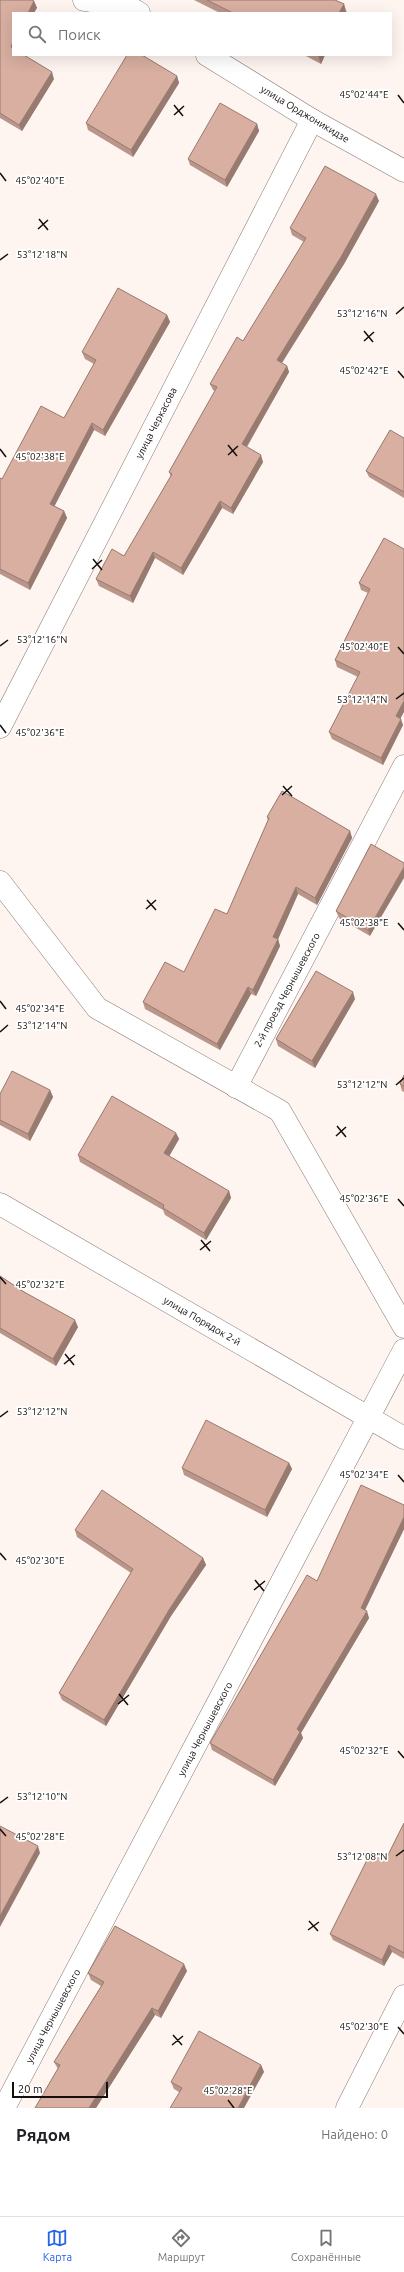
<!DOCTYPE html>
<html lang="ru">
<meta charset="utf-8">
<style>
:root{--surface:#fff;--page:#f6f6f6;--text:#202124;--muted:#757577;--line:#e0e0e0;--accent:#2563eb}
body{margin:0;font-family:Ubuntu,sans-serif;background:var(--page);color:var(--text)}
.scale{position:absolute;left:12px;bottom:10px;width:96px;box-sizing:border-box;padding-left:4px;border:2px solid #140f0d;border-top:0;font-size:11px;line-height:14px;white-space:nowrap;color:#140f0d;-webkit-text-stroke:3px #fff;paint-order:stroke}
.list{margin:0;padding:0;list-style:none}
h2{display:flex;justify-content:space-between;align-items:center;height:52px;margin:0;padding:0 16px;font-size:17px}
h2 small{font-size:13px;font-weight:400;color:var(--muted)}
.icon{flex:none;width:22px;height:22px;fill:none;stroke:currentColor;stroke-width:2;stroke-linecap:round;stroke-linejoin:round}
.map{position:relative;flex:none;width:404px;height:2108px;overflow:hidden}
.search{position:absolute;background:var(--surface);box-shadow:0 4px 16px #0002;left:12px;right:12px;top:12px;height:44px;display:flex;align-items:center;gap:10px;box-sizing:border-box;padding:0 14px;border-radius:0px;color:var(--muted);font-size:15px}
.sheet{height:108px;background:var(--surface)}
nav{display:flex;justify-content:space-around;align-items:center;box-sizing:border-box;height:56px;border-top:1px solid var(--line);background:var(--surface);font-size:11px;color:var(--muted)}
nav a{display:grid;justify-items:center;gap:2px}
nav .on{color:var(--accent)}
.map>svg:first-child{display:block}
</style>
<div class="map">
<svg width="404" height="2108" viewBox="0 0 404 2108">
<rect width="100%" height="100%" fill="#fef4f0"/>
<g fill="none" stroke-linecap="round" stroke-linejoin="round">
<g stroke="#8a7b76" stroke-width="23">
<g id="minor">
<polyline points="84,0 129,7 139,13"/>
<polyline points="207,55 312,120 404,171"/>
<polyline points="0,727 312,120"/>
<polyline points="0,882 97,1008 280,1111 404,1327"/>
<polyline points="236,1087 404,766"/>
<polyline points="0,1204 404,1438"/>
<polyline points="4,2108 404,1350"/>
<polyline points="347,2108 404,1996"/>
</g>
</g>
<use href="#minor" stroke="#fff" stroke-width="22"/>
</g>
<g fill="#ba968a">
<polygon points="0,0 34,1 37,8 13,13 13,55 54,79 22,131 0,118"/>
<polygon points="194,0 335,0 344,4 347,13 220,13"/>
<polygon points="304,55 325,55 321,64"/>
<polygon points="177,76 179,83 133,157 88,130 86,123"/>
<polygon points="257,124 259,131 227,187 190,165 188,159"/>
<polygon points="379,201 344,264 282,363 287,366 289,372 247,447 263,462 233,514 222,508 183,575 155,558 133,603 99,586 96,579 124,556 171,477 169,472 215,391 213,390 210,384 243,341 304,242 292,235 290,228"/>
<polygon points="167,315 170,322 105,436 94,430 54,506 64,511 67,518 30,590 0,574 0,478 2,479 64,418 94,364 85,359 82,352"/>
<polygon points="404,438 404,498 369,477 366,471"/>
<polygon points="384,538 400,719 403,725 383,765 332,739 329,732 358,677 337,667 335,660 368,593 361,590 359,583"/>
<polygon points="267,817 350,831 352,838 317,905 298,894 278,939 280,946 256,996 251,994 220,1050 145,1009 143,1002 184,972 227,914 268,821"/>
<polygon points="371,844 370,936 339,918 336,911"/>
<polygon points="355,999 315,1068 278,1046 276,1039"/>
<polygon points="404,1075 404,1092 402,1091 400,1084"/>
<polygon points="50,1090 53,1097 30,1141 0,1125 0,1094"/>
<polygon points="176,1133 179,1139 169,1156 229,1191 231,1198 206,1240 165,1215 163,1210 80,1162 78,1155"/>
<polygon points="0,1276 78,1327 56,1366 0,1333"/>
<polygon points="289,1463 292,1469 267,1517 184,1475 182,1468"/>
<polygon points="404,1505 404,1529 365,1610 369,1618 301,1733 303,1738 275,1786 212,1750 210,1743 317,1581"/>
<polygon points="75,1530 203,1558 206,1565 171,1616 106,1726 62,1700 59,1693 131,1573 77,1537"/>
<polygon points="404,1823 404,1959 392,1952 384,1966 333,1940 330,1934 386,1859"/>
<polygon points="187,1971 161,2018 155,2015 96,2108 35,2108 58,2069 54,2062 101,1986 91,1980 88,1973"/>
<polygon points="261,2065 264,2072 179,2092 174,2089 171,2082"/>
</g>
<g fill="#977a70">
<polygon points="34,1 37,8 34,13 28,13"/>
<polygon points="344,4 346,13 339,13"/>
<polygon points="13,42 13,53 11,47"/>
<polygon points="318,55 325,55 321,64"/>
<polygon points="52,72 54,79 22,131 19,125"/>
<polygon points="177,76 179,83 133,157 131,150"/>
<polygon points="257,124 259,131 227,187 225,180"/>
<polygon points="376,194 379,201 344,264 279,367 277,360"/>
<polygon points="167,315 170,322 105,436 103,430"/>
<polygon points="287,366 289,372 244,451 242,444"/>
<polygon points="92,423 94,430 52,511 50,504"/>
<polygon points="261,455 263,462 233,514 231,508"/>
<polygon points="220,501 222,508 183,575 181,568"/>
<polygon points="64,511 67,518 30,590 28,583"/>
<polygon points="153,552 155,558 133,603 130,596"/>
<polygon points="404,701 404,712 398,723 396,716"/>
<polygon points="401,719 403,725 383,765 381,758"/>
<polygon points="350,831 352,838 317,905 315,898"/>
<polygon points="404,867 404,878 370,936 368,930"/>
<polygon points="296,887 298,894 276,944 273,937"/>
<polygon points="278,939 280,946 256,996 253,990"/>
<polygon points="248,987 251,994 220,1050 217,1044"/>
<polygon points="353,992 355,999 315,1068 312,1061"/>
<polygon points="50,1090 53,1097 30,1141 28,1134"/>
<polygon points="176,1133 179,1139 167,1160 164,1153"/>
<polygon points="229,1191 231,1198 206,1240 204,1233"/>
<polygon points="75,1320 78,1327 56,1366 53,1359"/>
<polygon points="289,1463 292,1469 267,1517 265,1510"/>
<polygon points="404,1517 404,1529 363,1614 361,1608"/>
<polygon points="203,1558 206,1565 171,1616 106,1726 104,1720 169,1610"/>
<polygon points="367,1611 369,1618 301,1733 303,1738 275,1786 273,1780 297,1729"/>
<polygon points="38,1846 40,1853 0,1927 0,1916"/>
<polygon points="389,1945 392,1952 384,1966 382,1960"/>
<polygon points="184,1964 187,1971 161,2018 158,2011"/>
<polygon points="152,2008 155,2015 96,2108 89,2108"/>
<polygon points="261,2065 264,2072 244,2108 238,2108"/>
</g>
<g fill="#d8afa0" stroke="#977a70">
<polygon points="0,0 32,0 34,1 28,13 13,13 13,42 11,47 13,48 13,55 24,55 52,72 19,125 0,113"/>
<polygon points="207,0 335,0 344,4 339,13 233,13"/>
<polygon points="127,55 142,55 177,76 131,150 86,123"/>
<polygon points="220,103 257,124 225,180 188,159"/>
<polygon points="325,166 376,194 341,257 277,360 287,366 242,444 261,455 231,508 220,501 181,568 153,552 130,596 96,579 112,549 124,556 172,474 169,472 217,387 210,384 237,337 243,341 306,238 290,228"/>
<polygon points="118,288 167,315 103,430 92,423 50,504 64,511 28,583 0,569 0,478 2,479 41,406 64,418 96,360 82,352"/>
<polygon points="390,430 404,438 404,492 366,471"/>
<polygon points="384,538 404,549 404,701 396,716 401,719 381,758 329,732 360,672 335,660 370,589 359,583"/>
<polygon points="282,791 350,831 315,898 296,887 273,937 278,939 253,990 248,987 217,1044 143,1002 165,962 184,972 215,909 227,914 269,818 267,817"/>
<polygon points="371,844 404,863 404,867 368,930 336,911"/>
<polygon points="316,971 353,992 312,1061 276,1039"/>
<polygon points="12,1071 50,1090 28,1134 0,1120 0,1094"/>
<polygon points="404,1075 404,1086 400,1084"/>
<polygon points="112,1096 176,1133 164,1153 229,1191 204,1233 163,1208 164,1205 78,1155"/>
<polygon points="0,1276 24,1292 75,1320 53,1359 0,1328"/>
<polygon points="206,1420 289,1463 265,1510 182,1468"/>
<polygon points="361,1485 404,1505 404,1517 361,1608 367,1611 297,1729 300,1732 273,1780 210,1743 307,1575 317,1581"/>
<polygon points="102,1490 203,1558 169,1610 104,1720 59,1693 133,1569 75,1530"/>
<polygon points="404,1823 404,1953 389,1945 382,1960 330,1934 371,1852 386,1859"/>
<polygon points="0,1826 38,1846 0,1916"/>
<polygon points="115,1926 184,1964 158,2011 152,2008 89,2108 35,2108 60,2065 54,2062 104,1982 88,1973"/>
<polygon points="199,2031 261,2065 238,2108 170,2108 182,2088 171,2082"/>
</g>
<path fill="none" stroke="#140f0d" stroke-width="1.5" d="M398 95 404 103M174 105 183 116M174 115 184 106M0 173 6 181M39 219 48 230M38 229 48 220M0 260 8 254M396 314 404 307M364 331 373 342M364 341 374 332M398 371 404 378M228 445 237 456M0 449 6 457M228 455 238 446M93 559 102 570M92 569 102 560M0 646 8 640M398 647 404 654M396 699 404 693M0 725 6 733M283 786 292 796M282 795 292 786M147 900 156 910M146 909 156 900M398 923 404 930M0 1001 6 1009M0 1032 8 1025M396 1085 404 1078M337 1126 346 1137M336 1136 346 1127M398 1199 404 1206M201 1240 210 1251M200 1250 211 1241M0 1277 6 1284M65 1354 74 1365M64 1364 75 1355M0 1417 8 1411M398 1475 404 1482M0 1553 6 1560M255 1580 264 1591M254 1590 265 1581M119 1694 128 1705M118 1704 129 1695M398 1751 404 1758M0 1803 8 1797M0 1829 6 1836M396 1856 404 1850M309 1921 318 1931M308 1930 319 1922M398 2027 404 2034M173 2035 182 2045M172 2045 183 2036M228 2100 234 2108"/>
<g text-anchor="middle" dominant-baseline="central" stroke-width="3.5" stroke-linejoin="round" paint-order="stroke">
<g font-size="10" fill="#140f0d" stroke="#fff">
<text transform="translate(305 114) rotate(31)">улица Орджоникидзе</text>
<text transform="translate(156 423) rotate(-63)">улица Черкасова</text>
<text transform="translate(287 990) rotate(-62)">2-й проезд Чернышевского</text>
<text transform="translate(202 1321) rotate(30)">улица Порядок 2-й</text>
<text transform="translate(205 1729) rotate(-62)">улица Чернышевского</text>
<text transform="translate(53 2016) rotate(-62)">улица Чернышевского</text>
</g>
</g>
<g font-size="10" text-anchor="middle" fill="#140f0d" stroke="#fff" stroke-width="3.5" stroke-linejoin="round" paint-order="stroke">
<text x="364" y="98">45°02'44"E</text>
<text x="40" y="184">45°02'40"E</text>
<text x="42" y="258">53°12'18"N</text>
<text x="362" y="317">53°12'16"N</text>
<text x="364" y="374">45°02'42"E</text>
<text x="40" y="460">45°02'38"E</text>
<text x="42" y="643">53°12'16"N</text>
<text x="364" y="650">45°02'40"E</text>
<text x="362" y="703">53°12'14"N</text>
<text x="40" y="736">45°02'36"E</text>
<text x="364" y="926">45°02'38"E</text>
<text x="40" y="1012">45°02'34"E</text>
<text x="42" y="1029">53°12'14"N</text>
<text x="362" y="1088">53°12'12"N</text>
<text x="364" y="1202">45°02'36"E</text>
<text x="40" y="1288">45°02'32"E</text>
<text x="42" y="1415">53°12'12"N</text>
<text x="364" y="1478">45°02'34"E</text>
<text x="40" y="1564">45°02'30"E</text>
<text x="364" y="1754">45°02'32"E</text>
<text x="42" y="1800">53°12'10"N</text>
<text x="40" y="1840">45°02'28"E</text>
<text x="362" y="1860">53°12'08"N</text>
<text x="364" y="2030">45°02'30"E</text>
<text x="228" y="2094">45°02'28"E</text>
</g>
</svg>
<div class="scale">20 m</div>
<div class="search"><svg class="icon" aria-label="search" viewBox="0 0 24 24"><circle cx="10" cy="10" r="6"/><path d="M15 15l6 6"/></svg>Поиск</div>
</div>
<section class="sheet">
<h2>Рядом<small>Найдено: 0</small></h2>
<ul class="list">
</ul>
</section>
<nav>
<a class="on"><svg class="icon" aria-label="map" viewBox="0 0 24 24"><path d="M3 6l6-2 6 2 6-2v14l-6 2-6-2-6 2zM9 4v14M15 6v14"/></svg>Карта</a>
<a><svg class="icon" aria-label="directions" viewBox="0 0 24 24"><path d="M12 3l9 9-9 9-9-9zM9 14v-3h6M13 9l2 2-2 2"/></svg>Маршрут</a>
<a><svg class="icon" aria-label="saved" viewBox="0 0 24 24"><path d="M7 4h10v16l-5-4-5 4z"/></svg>Сохранённые</a>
</nav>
